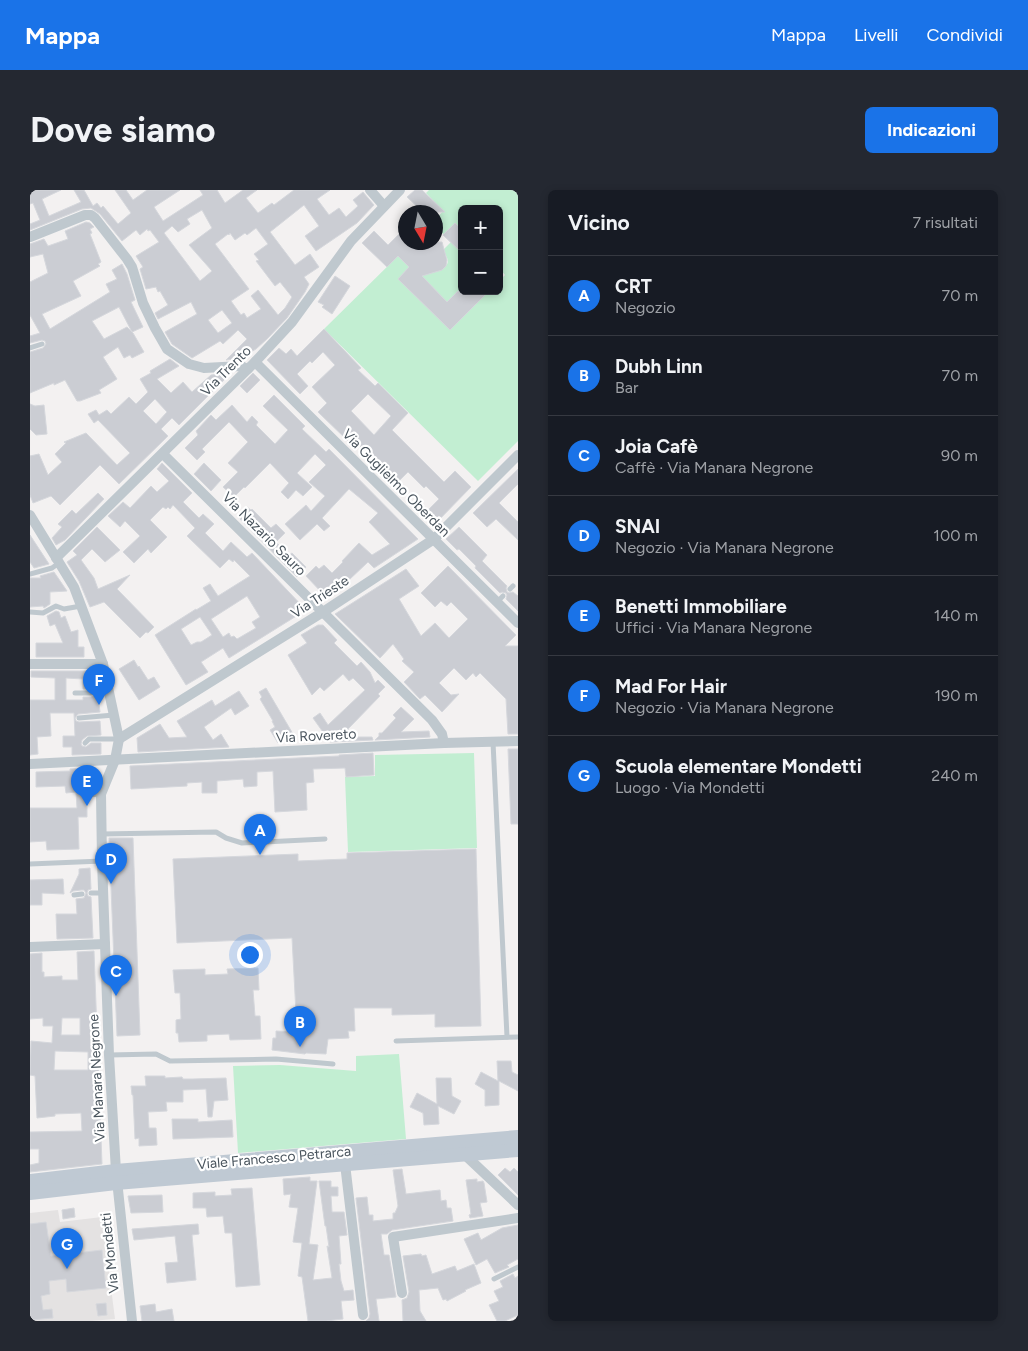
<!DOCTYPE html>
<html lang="it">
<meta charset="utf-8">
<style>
:root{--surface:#171b24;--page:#242831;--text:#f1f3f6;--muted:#9ea1a6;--line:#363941;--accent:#1a73e8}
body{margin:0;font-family:Figtree,sans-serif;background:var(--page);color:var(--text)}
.controls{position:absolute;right:15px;top:15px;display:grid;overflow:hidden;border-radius:8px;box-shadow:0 2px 8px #0003}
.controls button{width:45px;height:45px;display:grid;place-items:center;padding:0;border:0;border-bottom:1px solid var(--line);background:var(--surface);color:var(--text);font:25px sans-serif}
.compass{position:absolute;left:368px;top:15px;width:45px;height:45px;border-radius:50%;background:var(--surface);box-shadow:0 2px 8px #0003;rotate:170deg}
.you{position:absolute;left:219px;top:764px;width:18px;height:18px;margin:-12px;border:4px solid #fff;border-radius:50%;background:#1a73e8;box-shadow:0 0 0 8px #1a73e833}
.badge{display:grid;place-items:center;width:32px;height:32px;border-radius:50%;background:var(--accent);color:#fff;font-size:16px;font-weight:700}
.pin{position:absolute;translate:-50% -41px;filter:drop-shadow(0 1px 2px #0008)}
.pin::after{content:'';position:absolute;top:26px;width:18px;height:15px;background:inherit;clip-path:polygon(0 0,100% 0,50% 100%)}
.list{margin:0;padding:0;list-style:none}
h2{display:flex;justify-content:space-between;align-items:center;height:65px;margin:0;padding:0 20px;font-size:21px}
h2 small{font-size:16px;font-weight:400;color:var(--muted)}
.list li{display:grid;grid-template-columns:32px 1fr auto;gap:15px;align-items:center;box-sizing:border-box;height:80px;padding:0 20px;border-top:1px solid var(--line)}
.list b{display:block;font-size:19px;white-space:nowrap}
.list p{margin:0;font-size:16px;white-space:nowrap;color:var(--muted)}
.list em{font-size:16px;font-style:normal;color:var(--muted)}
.map{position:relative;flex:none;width:488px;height:1131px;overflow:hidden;border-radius:8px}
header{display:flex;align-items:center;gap:30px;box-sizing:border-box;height:70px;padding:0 25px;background:var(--accent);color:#fff}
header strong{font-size:24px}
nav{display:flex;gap:28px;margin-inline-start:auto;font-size:18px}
.intro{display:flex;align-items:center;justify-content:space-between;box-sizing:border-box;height:120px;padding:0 30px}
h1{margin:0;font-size:35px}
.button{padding:12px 22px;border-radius:8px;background:var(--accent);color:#fff;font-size:18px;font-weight:700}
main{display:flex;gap:30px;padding:0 30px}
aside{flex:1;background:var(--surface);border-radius:8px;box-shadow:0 2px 8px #0003}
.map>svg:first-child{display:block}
</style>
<header>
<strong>Mappa</strong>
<nav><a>Mappa</a><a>Livelli</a><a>Condividi</a></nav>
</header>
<div class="intro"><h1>Dove siamo</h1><a class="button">Indicazioni</a></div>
<main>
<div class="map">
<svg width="488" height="1131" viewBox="0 0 488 1131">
<rect width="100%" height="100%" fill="#f3f1f1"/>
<polygon fill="#e4e2e2" points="28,1020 30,1032 72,1027 85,1129 60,1131 0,1131 0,1023"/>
<g fill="#c2eed2">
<polygon points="399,0 488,0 488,251 448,291 294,139 368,66 379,77 368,89 419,139 459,101 469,101 469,91 475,85 469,78 469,19 432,19 432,40 414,45 406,36 406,29 413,21 396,3"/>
<path d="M421 52 432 63V98L417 112 389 83C402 82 430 79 412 61Z"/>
<polygon points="444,563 447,658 318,662 315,587 345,586 345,565"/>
<polygon points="369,864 376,949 208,963 203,876 250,875 326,881 326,866"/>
</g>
<g fill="#cbcdd3" stroke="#d5d7dc" fill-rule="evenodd">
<path d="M0 0H31L12 9 19 26 51 12 44 0H54L63 16 67 13 71 18 73 16 88 34 101 23 85 0H96L103 10 117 0H150L124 17 133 31 173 5 170 0H187L195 13 213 0H227L216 8 228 23 242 13 244 15 264 0H300L287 9 299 25 309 18 316 27 328 16 323 10 333 2 344 15 327 33 286 61 275 46 289 36 274 15 240 42 265 75 280 64 289 77 274 87 279 94 275 102 257 128 237 149 226 159 211 168 196 170 217 149 208 140 193 154 190 151 162 168 142 154 135 142 167 124 161 112 128 129 125 123 138 115 130 101 128 102 126 97 116 99 110 79 113 77 106 66 129 52 120 40 118 41 117 39 110 45 106 40 92 51 70 24 61 18 52 19 0 40V34L10 30 3 13 0 14ZM172 20 182 38 159 55 182 81 170 91 134 43 142 36 148 42 160 34 157 29ZM226 38 238 54 224 64 229 70 226 71 245 96 250 92 262 107 255 118 248 125 228 100 221 106 231 119 217 128 214 123 211 125 201 111 219 99 185 54 198 44 199 45 200 43 205 50 215 43 217 45ZM192 120 202 133 188 143 178 130Z"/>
<polygon points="385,0 392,0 415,22 393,22 377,7"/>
<polygon points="56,32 60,33 64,37 60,39 62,43 60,44 71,72 68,74 70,76 43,91 51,106 12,124 20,139 80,102 76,94 87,89 82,80 92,74 97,84 105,110 101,112 113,137 102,142 89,117 62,131 74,149 97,137 103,143 114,162 102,168 100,165 94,168 88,157 73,167 87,189 69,200 71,203 50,211 47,211 35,190 24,195 24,193 0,203 0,162 13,158 16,154 15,151 12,150 0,153 0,146 10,143 0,125 0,92 18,83 13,64 0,67 0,54 14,49 18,56 38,49 35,41"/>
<polygon points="425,33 432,40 432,63 413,45"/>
<polygon points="376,37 376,52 412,52 417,70 416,76 412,80 392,86 417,112 428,101 459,101 420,140 368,89 379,77 368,66 357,77 332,53 344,41 358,55"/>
<polygon points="305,86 320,96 302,124 292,117 294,115 288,112"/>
<path d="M294 139 331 178 328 180 345 196 348 193 378 223 362 240 414 292 425 281 441 297 404 335 393 325 409 309 396 296 394 298 378 282 363 297 328 262 332 259 321 248 318 251 288 222 297 213 282 197 305 175 293 162 282 173 280 171 267 184 278 196 270 204 237 170 249 158 256 164 261 159 267 166ZM338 204 361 226 344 245 321 221Z"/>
<path d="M140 169 149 176 127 189 141 203 153 192 162 202 181 185 201 183 149 235 142 228 131 239 138 246 89 294 70 275 30 315 21 306 3 313 0 305V266L9 264 18 285 32 272 25 264 36 253 34 252 56 243 87 275 100 263 68 230 64 233 58 224 66 220 69 225 77 220 81 224 99 207 106 214 118 202 110 189 121 183 120 181ZM125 209 137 222 126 234 113 221Z"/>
<polygon points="223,183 230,190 217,203 210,196"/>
<polygon points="244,205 275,236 272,239 296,262 299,259 388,349 344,378 338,372 319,390 321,392 313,397 309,393 295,406 276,386 286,376 289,379 294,375 302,383 313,372 312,371 329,353 342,365 360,354 339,332 348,323 319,299 292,328 300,336 294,341 287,334 270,350 255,334 276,315 281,321 295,306 279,292 296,275 285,264 267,283 282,297 273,306 266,300 258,309 251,302 259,293 240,273 215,298 214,297 204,307 193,297 208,282 198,273 218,252 199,232 172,259 175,262 167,270 155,258 168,245 166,241 181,225 186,230 202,215 217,232 222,226 228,232 226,235 245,254 258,240 233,216"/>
<polygon points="0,214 5,216 14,215 17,244 6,245 0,239"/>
<path d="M132 273 162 303 153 312 169 328 173 324 184 334 175 343 193 361 201 352 217 367 222 363 276 420 199 468 193 458 171 472 178 482 156 495 125 445 166 419V420L181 411 173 398 180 394 188 406 220 386 204 370 203 372 199 369 190 378 157 346 165 338 143 315 140 319 138 317 136 319 133 317 120 330 137 347 121 363 118 359 104 373 93 362 110 346 95 331 90 337 78 326 93 312 100 318 121 296 127 302 139 291 127 279ZM217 406 230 427 222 432 226 438 207 449 204 446 201 447 199 443 193 447 181 429ZM170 427 182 445 171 452H167L161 455 151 439Z"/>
<polygon points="174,273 191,290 181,301 164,284"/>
<polygon points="488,279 488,294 469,313 488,332 488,350 466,329 457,337 443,323"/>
<polygon points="68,303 74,309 35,350 26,355 22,348 32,337 28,334 42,320 46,324"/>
<polygon points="217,317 221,320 222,319 241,338 246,334 255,343 246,352 259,365 262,363 276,377 267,387 208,327"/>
<polygon points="67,337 90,360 75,372 62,359 51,370 64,388 68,399 100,385 87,399 124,437 118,443 116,442 110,448 74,412 60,417 49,391 37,372 47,365 43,361"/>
<polygon points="429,337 457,365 452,371 477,396 476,398 477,402 479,403 483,402 488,406 488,421 476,409 477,405 476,403 472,402 470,403 445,378 446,376 429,359 427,360 416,349"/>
<polygon points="0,345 19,374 4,378 0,372"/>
<polygon points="418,376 486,445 475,456 488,456 488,544 478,544 476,509 450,483 446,487 443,483 436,490 424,478 409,493 421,505 429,504 412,522 395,505 390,509 374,492 384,482 372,471 374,469 363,454 350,468 305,424 376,379 389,396 369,409 391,446 405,433 419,448 438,429 421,412 417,416 411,411 405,417 391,403"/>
<polygon points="24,382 37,401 20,402 20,414 14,418 13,416 0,417 0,388 11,388 10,386"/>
<polygon points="26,421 29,422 31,428 35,426 41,442 48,440 48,457 54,457 54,467 6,467 6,453 33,453 25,434 20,436 17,426"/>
<polygon points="288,435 293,435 307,450 304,453 327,476 331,472 340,482 345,493 348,490 355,497 348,504 350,506 318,539 326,547 342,547 343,550 300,552 283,528 290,523 298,535 335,500 323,488 319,491 313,484 294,501 290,497 282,505 258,465 277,453 271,445"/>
<polygon points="104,470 108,477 109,476 118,490 124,487 130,497 109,510 89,479"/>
<polygon points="1,481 65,481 67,498 64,500 61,499 53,499 53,489 36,488 36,510 53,510 53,507 61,507 65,505 68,506 70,522 48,524 45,528 46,531 49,532 70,531 71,545 57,546 52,550 51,554 52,556 56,557 61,553 71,553 71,564 42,565 42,557 33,557 33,546 45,546 44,523 20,523 21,546 7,547 8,564 0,565 0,510 25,510 25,488 1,487"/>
<polygon points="236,498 263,544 248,553 240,540 245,537 242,531 243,531 230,509 232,507 229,502"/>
<polygon points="209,501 219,516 205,525 201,518 174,537 183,550 191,544 199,557 108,562 107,548 130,534 139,548 157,547 147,531 182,510 185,516"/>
<polygon points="371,517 384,529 371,542 399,541 400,547 345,550 349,546 349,543 352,543 366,528 363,525"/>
<polygon points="478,559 488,559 488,634 481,634"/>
<polygon points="343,563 344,585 316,587 315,578 283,579 284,592 276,593 277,620 245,622 243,581 227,582 227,596 214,597 213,589 187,591 187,603 172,603 172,592 157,593 157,596 101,599 100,576 309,566 309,565"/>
<polygon points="64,578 64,584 56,585 57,601 54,602 53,605 54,608 57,609 57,627 48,627 49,659 17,660 16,651 0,652 0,618 47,618 46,602 36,603 35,596 6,597 6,582 40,581 40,579"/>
<polygon points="79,648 103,648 110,845 87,846"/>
<polygon points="446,659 451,836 405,837 405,824 362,825 362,818 324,818 325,841 318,841 319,848 298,849 296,864 276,863 275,864 242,860 243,848 246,848 246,841 267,842 262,748 147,753 143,669 268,664 268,671 317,669 317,663"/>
<polygon points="60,678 61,699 58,700 57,703 58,706 61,707 63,748 27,749 26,724 47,724 46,709 54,708 56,703 54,700 51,700 43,701 40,703 49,684 49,679"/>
<polygon points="33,689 34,704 12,703 12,715 0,715 0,690"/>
<path d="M64 761 72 974 0 982V975L9 973V959H0V942L52 941 51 923 25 924V926L7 928 5 886 0 885 1 851 22 853 23 836H13V828L0 829V764L12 763V782H14V787L32 786V790H48L47 762ZM32 828H50V845H31ZM25 861 58 862V880H24Z"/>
<polygon points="228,778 229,800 223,800 225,826 230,826 231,849 200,850 199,844 177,845 177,851 149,852 148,843 146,843 146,830 151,829 150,803 145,803 143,780 175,779 175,785 198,784 197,779"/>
<polygon points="467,871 481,871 482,882 488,885 488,901 469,891 469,915 455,916 455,900 445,894 451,882 468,891"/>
<polygon points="115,886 135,886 135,888 152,887 153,889 163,889 196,888 198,910 184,911 182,927 178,927 176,899 153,900 153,912 136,912 137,921 118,922 119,938 126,938 127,955 109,956 109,948 105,949 103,905 102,905 101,896 116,896"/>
<polygon points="406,888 421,888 422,906 431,911 424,924 408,916 409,934 394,935 393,923 380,917 387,903 407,914"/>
<polygon points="142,929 168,929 168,932 202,930 203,947 143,949"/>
<polygon points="475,978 480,982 484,978 488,982 488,1005 468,985"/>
<polygon points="372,979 376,1004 410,1000 411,1011 416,1010 417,1018 421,1018 423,1031 362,1040 357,1044 351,1044 354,1065 359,1065 366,1107 346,1109 349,1131 336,1131 339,1128 340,1124 326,1008 337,1007 339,1025 343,1025 343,1031 363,1029 363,1023 365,1023 368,1016 363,980"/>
<polygon points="280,987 280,991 287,991 279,1054 288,1055 283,1090 302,1088 297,1056 299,1057 296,1036 295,1036 289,991 301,991 301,997 308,997 308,1006 301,1006 302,1022 314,1022 317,1045 309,1046 311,1074 309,1074 311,1091 314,1101 323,1100 324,1110 311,1111 313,1129 296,1131 278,1131 272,1087 268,1086 272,1053 263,1052 268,1018 259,1017 261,1004 254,1005 253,989"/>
<polygon points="447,989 447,992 453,991 454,993 457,1012 450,1013 453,1026 440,1028 439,1025 441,1024 436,990"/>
<polygon points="222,998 230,1095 206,1097 202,1043 195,1043 193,1026 177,1027 176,1018 163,1018 163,1003 185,1002 185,1006 202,1005 201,999"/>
<polygon points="132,1005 133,1022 101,1023 98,1006"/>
<polygon points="44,1018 45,1027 33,1029 32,1020"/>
<polygon points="16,1032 21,1066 72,1060 76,1098 37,1102 36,1089 19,1091 20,1104 11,1106 13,1120 22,1119 23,1128 1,1130 0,1121 0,1034"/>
<polygon points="168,1034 169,1044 162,1045 166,1090 137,1093 135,1073 148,1072 145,1046 104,1050 102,1039"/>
<polygon points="488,1035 488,1069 477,1075 479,1077 465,1083 457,1069 446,1075 434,1049 448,1043 451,1050 472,1038"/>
<polygon points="391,1064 392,1066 396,1065 402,1084 425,1076 427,1081 444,1074 451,1093 435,1100 436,1101 417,1111 416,1109 413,1110 408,1098 389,1100 390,1121 396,1131 373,1131 372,1110 377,1108 379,1102 373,1066"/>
<polygon points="483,1084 485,1088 488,1086 488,1125 475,1131 467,1131 459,1115 469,1111 464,1101 473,1097 470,1091"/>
<polygon points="76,1113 77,1125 68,1126 66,1114"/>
<polygon points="125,1114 126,1122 142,1119 144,1131 112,1131 110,1116"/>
</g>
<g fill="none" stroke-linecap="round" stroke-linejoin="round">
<g stroke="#bfc8ce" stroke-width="5">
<polyline points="0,158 12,154"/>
<polyline points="0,384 22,378 29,373"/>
<polyline points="480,399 483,396"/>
<polyline points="467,412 473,406"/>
<polyline points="0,422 13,423 26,416 34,419 51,416"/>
<polyline points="68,502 79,501"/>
<polyline points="45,503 61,503"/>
<polyline points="49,528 84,525"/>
<polyline points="463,552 477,847"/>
<polyline points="55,553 59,549 89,549"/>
<polyline points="57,605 71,604"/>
<polyline points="72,644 186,642 196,648 212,653 295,649"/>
<polyline points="0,674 72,671"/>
<polyline points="61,703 73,703"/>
<polyline points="44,705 52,704"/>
<polyline points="366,851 488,847"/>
<polyline points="79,865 126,864 140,871 246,869 303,874"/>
<polyline points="464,1089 488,1077"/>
</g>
<g stroke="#bfc8ce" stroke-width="10">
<polyline points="340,0 354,16"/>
<polyline points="0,47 55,25 61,25 65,28 97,69 102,77 113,113 125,138 137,159 159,174 174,178 211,176 218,179"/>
<polyline points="225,172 488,433"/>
<polyline points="133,264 402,530 412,544 414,553"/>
<polyline points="0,325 44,397 73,474 89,549 85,570 71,604 72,671 79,865 86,981 102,1131"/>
<polyline points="26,368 225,172 262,132 321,51 370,0"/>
<polyline points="0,474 73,474"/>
<polyline points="89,549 293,422 404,349 488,265"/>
<polyline points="0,574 414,553 488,551"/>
<polyline points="0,757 75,754"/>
<polyline points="434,964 488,1015"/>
<polyline points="315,974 333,1125"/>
<polyline points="372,1103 363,1047 488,1028"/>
</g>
<g stroke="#bfc9d3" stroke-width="14">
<polyline points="0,991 86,981 488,947"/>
<polyline points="0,1003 86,993 488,960"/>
</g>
</g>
<g text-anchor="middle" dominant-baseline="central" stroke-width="4.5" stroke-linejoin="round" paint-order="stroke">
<g font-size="14" fill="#49545d" stroke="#fff">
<text transform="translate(196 181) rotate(-45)">Via Trento</text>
<text transform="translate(366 293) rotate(45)">Via Guglielmo Oberdan</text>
<text transform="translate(234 344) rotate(45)">Via Nazario Sauro</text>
<text transform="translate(290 407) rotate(-33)">Via Trieste</text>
<text transform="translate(286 546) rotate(-3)">Via Rovereto</text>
<text transform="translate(67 888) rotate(-93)">Via Manara Negrone</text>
<text transform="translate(244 968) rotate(-5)">Viale Francesco Petrarca</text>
<text transform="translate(80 1063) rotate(-96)">Via Mondetti</text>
</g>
</g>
</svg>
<div class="controls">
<button>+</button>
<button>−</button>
</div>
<svg class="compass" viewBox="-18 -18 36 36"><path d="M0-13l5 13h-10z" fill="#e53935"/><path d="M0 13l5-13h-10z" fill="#9ea1a6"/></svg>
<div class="you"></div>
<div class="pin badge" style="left:230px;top:665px">A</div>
<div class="pin badge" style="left:270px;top:857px">B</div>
<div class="pin badge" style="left:86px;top:806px">C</div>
<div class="pin badge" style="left:81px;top:694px">D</div>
<div class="pin badge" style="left:57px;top:616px">E</div>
<div class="pin badge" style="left:69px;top:515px">F</div>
<div class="pin badge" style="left:37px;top:1079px">G</div>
</div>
<aside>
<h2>Vicino<small>7 risultati</small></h2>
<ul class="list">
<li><span class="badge">A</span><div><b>CRT</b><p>Negozio</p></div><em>70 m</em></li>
<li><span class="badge">B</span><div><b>Dubh Linn</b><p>Bar</p></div><em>70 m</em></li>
<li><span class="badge">C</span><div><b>Joia Cafè</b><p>Caffè · Via Manara Negrone</p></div><em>90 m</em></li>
<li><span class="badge">D</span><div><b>SNAI</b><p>Negozio · Via Manara Negrone</p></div><em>100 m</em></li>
<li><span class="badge">E</span><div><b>Benetti Immobiliare</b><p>Uffici · Via Manara Negrone</p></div><em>140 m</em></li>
<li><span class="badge">F</span><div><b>Mad For Hair</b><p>Negozio · Via Manara Negrone</p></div><em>190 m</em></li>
<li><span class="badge">G</span><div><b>Scuola elementare Mondetti</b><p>Luogo · Via Mondetti</p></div><em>240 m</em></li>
</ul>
</aside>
</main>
